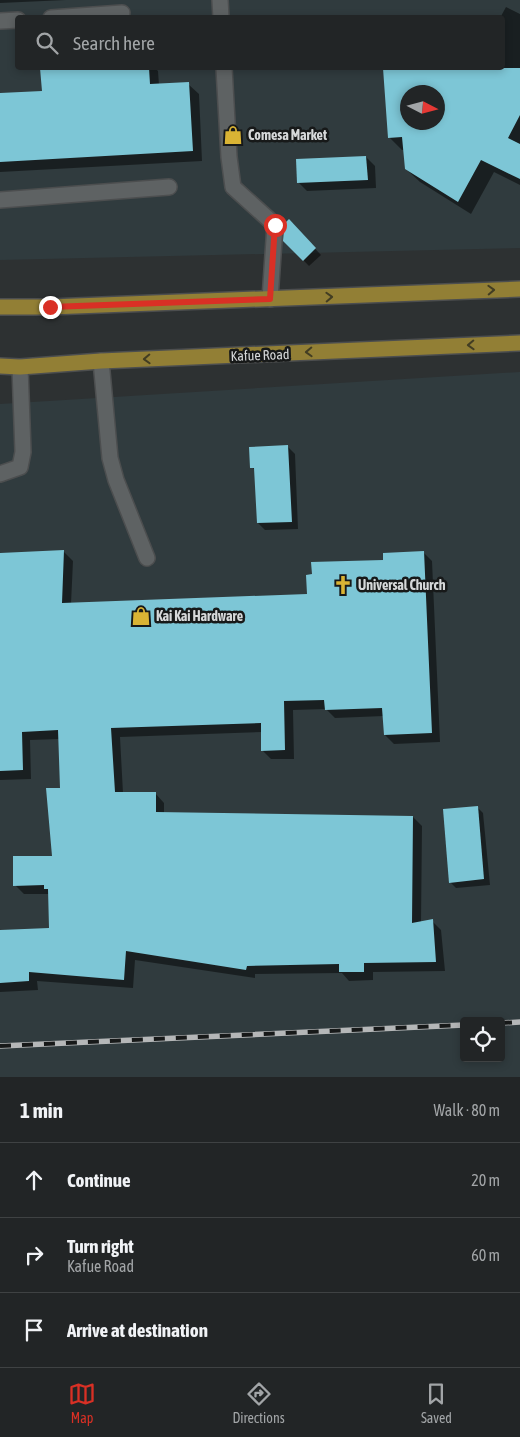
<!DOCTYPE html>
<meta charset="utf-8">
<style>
:root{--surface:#222526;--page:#2a2d2e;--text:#f1f3f6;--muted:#a2a5a7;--line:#3f4243;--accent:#d93025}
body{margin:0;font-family:"Asap Condensed",sans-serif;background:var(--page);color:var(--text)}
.controls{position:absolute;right:15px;bottom:15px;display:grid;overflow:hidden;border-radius:5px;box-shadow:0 2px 8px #0003}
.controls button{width:45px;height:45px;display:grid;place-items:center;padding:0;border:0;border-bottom:1px solid var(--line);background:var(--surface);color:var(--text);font:25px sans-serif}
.compass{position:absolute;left:400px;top:85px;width:45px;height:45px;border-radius:50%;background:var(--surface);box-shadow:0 2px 8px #0003;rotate:96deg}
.stop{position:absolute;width:15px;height:15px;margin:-11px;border:4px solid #d93025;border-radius:50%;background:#fff}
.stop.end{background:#d93025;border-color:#fff;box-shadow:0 1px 5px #0008}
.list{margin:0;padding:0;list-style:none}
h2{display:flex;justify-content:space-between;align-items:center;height:65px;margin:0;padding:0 20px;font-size:21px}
h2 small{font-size:16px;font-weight:400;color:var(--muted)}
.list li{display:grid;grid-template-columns:32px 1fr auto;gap:15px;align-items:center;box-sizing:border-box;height:75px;padding:0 20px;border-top:1px solid var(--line)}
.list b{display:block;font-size:19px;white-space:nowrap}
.list p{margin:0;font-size:16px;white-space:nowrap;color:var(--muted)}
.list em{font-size:16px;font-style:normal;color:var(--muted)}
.icon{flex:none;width:28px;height:28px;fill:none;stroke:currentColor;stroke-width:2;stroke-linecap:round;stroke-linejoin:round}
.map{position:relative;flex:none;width:520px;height:1077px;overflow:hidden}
.search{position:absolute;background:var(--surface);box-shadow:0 2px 8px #0003;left:15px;right:15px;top:15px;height:55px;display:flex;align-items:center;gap:12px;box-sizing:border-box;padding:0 18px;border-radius:5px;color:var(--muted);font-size:19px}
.sheet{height:290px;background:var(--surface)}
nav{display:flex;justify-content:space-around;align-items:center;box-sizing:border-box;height:70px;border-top:1px solid var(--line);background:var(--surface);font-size:14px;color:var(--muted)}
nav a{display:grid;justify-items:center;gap:2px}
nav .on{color:var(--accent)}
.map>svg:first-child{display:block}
</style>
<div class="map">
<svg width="520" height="1077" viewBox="0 0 520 1077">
<rect width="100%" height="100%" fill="#2d3132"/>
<g fill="#303b3e" fill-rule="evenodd">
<path d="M0 0H520V248L0 260ZM18 18H502V68H18ZM408 92H438V122H408Z"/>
<path d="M520 372V1077H0V404ZM464 1021H501V1058H464Z"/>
</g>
<g fill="#0007" fill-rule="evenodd">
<polygon points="0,0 66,0 0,3"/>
<path d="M506 7 520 14V185L494 172 471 214 420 182 406 169 404 150H402L389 137 385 68H502V18H500ZM408 92H438V122H408Z"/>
<polygon points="41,68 155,68 158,71 159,85 188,84 199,94 202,161 0,172 0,94 43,92"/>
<polygon points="366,157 375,166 376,188 307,191 298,182"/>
<polygon points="289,221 321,255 309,266 285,241"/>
<polygon points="287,446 295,454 298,529 265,530 258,523 256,471 252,467"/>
<polygon points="64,552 73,561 71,604 308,595 385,561 423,552 432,561 440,742 394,744 385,735 384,716 335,718 326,709 293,710 294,759 271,759 262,750 262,732 120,737 123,793 155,793 164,803 164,814 413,817 422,826 421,923 432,921 441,930 445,971 373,972 373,980 349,981 342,973 255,974 255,978 135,960 133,988 37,981 38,990 0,992 0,931 51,930 49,894 24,894 15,885 53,857 62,789 60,739 30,740 31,779 0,780 0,554"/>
<polygon points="477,807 483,813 490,885 456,888 450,882"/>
</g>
<g fill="#7dc6d6" fill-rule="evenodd">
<polygon points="40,68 149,68 150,84 189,82 193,151 0,162 0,93 42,91"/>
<path d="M383 68H520V115L508 138 520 144V179L481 160 458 202 405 169 402 137 388 138ZM408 92H438V122H408Z"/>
<polygon points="366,156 368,180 297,183 296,159"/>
<polygon points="289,219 316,248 303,261 283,241 284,224"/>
<polygon points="288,445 292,522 257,523 254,468 250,468 249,447"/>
<polygon points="64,550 62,603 307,594 306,575 312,574 311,562 383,560 383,553 424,551 432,733 384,735 382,708 325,710 324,700 284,701 285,750 261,751 261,723 111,728 115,792 156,792 156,812 413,816 412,923 433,919 436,962 364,963 364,972 339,972 339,964 247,966 246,970 126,951 124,980 29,972 29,981 0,983 0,930 49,928 48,889 44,889 44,885 13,886 13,856 52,856 46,788 60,788 58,730 22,732 23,770 0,771 0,553"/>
<polygon points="478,806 484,879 449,883 443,809"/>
</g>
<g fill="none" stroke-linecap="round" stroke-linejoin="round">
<g stroke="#4c4e4f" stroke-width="18">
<g id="minor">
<polyline points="220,0 221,18"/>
<polyline points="51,18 122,13"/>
<polyline points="0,21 18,20"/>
<polyline points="224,68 229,157 233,187 275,225 270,299"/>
<polyline points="0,200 169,187"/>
<polyline points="101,361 110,458 116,480 147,558"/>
<polyline points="0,474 20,467 23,452 20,367"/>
</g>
</g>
<g stroke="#4c4e4f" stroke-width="18">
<g id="major">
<polyline points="0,307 50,307 520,289"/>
<polyline points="0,366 20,367 101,361 520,343"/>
</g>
</g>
<use href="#minor" stroke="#5e6263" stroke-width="15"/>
<use href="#major" stroke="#927f35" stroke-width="15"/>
<g stroke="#b5b7b8" stroke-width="5.5">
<g id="rail">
<polyline points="501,1023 520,1022"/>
<polyline points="0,1046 464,1025"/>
</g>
</g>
<use href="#rail" stroke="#171919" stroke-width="4" stroke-dasharray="11" stroke-linecap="butt"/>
</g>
<defs><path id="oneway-chevron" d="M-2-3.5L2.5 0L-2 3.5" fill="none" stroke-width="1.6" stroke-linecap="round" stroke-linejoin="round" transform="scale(1.25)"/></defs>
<g stroke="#423d23">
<use href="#oneway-chevron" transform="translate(491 290) rotate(-2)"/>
<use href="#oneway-chevron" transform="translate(329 297) rotate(-2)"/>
<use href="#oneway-chevron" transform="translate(471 345) rotate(178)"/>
<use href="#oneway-chevron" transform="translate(309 352) rotate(178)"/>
<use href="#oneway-chevron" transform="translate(147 359) rotate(178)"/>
</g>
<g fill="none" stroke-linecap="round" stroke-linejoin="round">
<polyline stroke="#d93025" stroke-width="6" points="50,307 270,299 275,225"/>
</g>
<defs>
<g id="shop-bare" transform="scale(1.5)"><path d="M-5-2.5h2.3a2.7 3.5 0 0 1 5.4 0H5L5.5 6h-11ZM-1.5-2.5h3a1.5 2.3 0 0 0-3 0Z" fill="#d9b334" stroke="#171919" stroke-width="2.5" paint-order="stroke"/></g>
<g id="church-bare" transform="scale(1.5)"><path d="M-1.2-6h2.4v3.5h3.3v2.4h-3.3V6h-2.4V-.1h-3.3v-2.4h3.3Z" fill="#d9b334" stroke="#171919" stroke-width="2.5" paint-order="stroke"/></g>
</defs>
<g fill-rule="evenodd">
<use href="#shop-bare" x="233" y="135"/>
<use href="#church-bare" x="343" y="585"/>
<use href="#shop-bare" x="141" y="616"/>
</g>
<g text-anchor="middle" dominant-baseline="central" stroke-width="5" stroke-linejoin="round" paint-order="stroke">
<g font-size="14" font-weight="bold" fill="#d6d8d9" stroke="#171919" text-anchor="start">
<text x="248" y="135">Comesa Market</text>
<text x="358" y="585">Universal Church</text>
<text x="156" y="616">Kai Kai Hardware</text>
</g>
<g font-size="14" fill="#d6d8d9" stroke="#171919">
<text transform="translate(260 355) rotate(-2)">Kafue Road</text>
</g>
</g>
</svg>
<div class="controls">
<button><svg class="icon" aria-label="locate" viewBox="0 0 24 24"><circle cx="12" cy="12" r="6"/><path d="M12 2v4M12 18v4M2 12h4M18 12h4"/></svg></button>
</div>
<svg class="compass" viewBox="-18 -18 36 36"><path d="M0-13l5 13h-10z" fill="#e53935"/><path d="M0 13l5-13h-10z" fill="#a2a5a7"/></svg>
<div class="stop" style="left:275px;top:225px"></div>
<div class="stop end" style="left:50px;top:307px"></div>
<div class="search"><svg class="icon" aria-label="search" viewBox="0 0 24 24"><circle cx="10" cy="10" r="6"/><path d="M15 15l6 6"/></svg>Search here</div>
</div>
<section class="sheet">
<h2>1 min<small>Walk · 80 m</small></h2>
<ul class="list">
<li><svg class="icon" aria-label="ahead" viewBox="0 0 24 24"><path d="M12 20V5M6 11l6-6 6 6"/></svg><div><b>Continue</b></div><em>20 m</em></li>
<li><svg class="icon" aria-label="right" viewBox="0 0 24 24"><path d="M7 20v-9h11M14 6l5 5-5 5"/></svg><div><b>Turn right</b><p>Kafue Road</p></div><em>60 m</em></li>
<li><svg class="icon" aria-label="arrive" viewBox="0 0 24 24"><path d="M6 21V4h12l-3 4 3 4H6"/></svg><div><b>Arrive at destination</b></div></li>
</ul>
</section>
<nav>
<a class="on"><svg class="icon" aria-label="map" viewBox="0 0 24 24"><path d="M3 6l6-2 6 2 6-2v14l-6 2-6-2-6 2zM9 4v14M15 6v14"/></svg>Map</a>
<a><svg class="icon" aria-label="directions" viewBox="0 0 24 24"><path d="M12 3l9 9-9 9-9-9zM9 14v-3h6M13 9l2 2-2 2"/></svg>Directions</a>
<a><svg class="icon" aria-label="saved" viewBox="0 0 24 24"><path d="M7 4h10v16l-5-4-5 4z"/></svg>Saved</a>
</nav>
